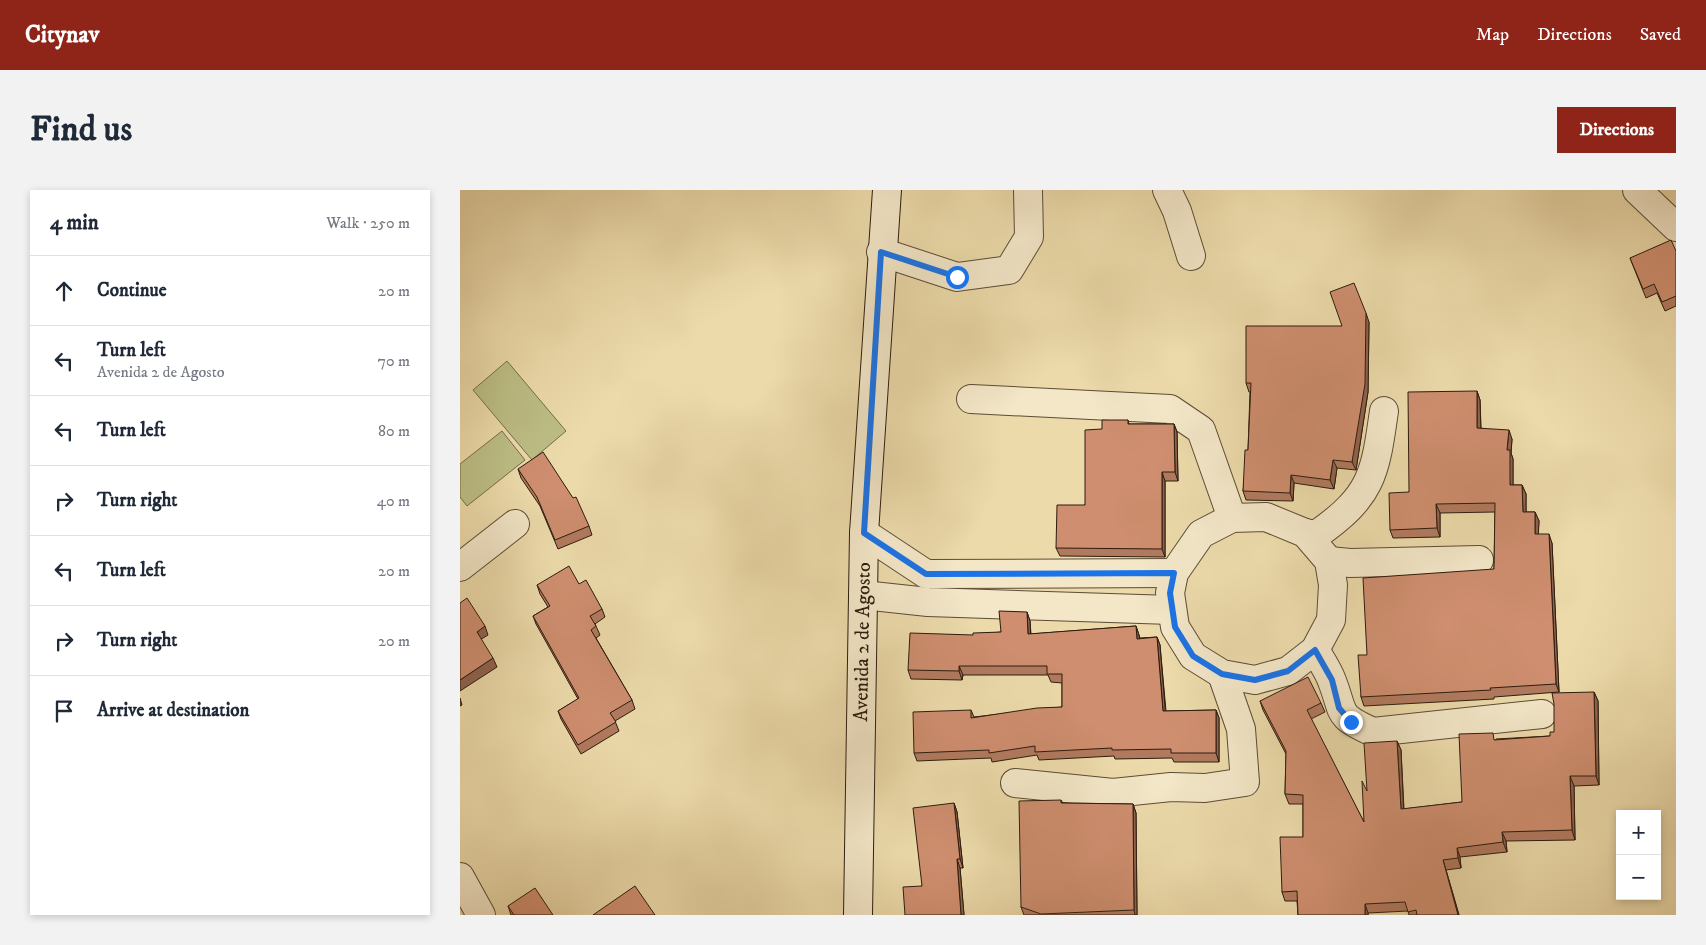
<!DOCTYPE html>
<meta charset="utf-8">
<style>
:root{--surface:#fff;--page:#f2f2f3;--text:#1f2937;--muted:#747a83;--line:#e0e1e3;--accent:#8f2418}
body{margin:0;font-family:"IM FELL DW Pica",serif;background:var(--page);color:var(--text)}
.controls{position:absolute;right:15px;bottom:15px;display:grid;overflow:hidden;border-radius:0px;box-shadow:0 2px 8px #0003}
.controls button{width:45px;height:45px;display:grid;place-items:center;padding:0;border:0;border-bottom:1px solid var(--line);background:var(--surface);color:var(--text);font:25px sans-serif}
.stop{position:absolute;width:15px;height:15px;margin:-11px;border:4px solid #1a73e8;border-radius:50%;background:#fff}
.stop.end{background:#1a73e8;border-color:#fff;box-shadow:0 1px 5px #0008}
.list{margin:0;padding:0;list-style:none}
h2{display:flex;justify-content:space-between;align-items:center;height:65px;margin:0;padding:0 20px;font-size:21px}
h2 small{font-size:16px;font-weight:400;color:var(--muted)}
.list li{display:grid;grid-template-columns:32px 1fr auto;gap:15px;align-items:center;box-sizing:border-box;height:70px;padding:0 20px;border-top:1px solid var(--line)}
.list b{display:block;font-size:19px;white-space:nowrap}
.list p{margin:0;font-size:16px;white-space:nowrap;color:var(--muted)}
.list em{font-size:16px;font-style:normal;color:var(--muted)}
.icon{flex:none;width:28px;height:28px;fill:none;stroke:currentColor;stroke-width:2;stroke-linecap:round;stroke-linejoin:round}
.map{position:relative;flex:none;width:1216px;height:725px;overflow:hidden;border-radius:0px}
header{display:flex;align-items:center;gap:30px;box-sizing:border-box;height:70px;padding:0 25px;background:var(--accent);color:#fff}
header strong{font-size:24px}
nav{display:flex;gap:28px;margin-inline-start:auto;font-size:18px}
.intro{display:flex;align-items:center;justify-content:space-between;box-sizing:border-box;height:120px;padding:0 30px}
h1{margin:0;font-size:35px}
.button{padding:12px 22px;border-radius:0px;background:var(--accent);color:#fff;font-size:18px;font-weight:700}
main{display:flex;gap:30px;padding:0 30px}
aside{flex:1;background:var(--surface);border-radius:0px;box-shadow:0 2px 8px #0003}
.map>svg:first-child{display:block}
</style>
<header>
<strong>Citynav</strong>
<nav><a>Map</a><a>Directions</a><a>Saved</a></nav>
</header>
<div class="intro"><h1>Find us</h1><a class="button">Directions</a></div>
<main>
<aside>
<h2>4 min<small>Walk · 250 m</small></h2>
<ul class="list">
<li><svg class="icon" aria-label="ahead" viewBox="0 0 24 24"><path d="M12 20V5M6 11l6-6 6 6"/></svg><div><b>Continue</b></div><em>20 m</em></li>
<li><svg class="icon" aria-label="left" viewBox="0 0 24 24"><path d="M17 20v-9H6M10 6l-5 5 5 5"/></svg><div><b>Turn left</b><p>Avenida 2 de Agosto</p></div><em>70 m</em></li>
<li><svg class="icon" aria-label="left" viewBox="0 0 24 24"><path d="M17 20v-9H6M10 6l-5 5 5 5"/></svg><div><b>Turn left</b></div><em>80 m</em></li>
<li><svg class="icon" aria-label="right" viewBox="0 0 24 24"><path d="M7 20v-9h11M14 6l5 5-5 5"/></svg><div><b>Turn right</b></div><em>40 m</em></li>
<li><svg class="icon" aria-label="left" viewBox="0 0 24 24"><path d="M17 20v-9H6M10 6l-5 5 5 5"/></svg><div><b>Turn left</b></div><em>20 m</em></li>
<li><svg class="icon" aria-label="right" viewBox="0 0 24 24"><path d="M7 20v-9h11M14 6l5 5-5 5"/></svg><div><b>Turn right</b></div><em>20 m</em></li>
<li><svg class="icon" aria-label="arrive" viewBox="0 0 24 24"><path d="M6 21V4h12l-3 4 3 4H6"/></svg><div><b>Arrive at destination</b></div></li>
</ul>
</aside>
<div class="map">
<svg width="1216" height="725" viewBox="0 0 1216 725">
<rect width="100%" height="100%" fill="#ecdaaa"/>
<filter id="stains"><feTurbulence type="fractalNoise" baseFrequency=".004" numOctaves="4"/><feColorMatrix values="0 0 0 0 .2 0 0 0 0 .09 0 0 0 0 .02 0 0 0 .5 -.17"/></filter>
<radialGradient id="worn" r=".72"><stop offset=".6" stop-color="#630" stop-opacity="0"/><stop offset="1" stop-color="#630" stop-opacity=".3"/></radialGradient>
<g fill="#bcbe85" stroke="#746d4a">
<polygon points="47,171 106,241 72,270 13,200"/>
<polygon points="42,241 65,270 7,316 0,307 0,274"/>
</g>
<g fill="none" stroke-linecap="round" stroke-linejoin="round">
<g stroke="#5c4c35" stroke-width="30">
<g id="street">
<polyline points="707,0 717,21 731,66"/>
<polyline points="1177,0 1216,37"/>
<polyline points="421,62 497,87 549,80 569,47 568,0"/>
<polyline points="511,209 710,219 741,240 772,328"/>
<polygon points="806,327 845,343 869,371 873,395 871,430 855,460 828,481 795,490 762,484 733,466 715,437 710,403 714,383 741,344 772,328"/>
<polyline points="404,343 466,384 714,383"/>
<path d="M845 343 856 345C912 306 915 285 924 221"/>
<polyline points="869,371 890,373 1019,370"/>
<polyline points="0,377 55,334"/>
<polyline points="403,405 468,412 712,420"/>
<path d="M855 460C861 470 868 480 872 491 885 524 875 525 913 542L1082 524"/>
<polyline points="555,593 653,603 711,597 745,598 785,592 781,539 762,484"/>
<polyline points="0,687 21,725"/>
</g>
</g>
<g stroke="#2c1c0e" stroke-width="30">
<polyline id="secondary" points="398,725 404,343 427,0"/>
</g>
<use href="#street" stroke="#f3e7c8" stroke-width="28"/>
<use href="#secondary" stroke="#f3e7c8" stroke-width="28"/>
</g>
<g fill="#b17a5f" stroke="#2c1c0e">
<polygon points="1216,61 1216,116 1205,121 1197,103 1186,108 1170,68"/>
<polygon points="909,132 908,202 896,280 877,278 874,299 834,293 833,311 786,310 783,301 788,260 790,202 789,202 786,193 882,136"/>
<polygon points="1017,201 1020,210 1021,238 1052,249 1051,263 1053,269 1053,295 1062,295 1066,304 1066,322 1075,322 1079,331 1078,344 1092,353 1099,502 1034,507 1034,509 904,516 901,507 907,465 1034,379 1035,322 980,323 980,347 933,348 930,340 949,302"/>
<polygon points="668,230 669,234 714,234 717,242 718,291 705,291 705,367 600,366 596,358 625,315 642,239"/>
<polygon points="58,279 129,336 132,345 98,359 80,316 61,288"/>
<polygon points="119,394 142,419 145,427 135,434 140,445 136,448 172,510 175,519 155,531 159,541 121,564 101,529 98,521 118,509 76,434 73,426 88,417 80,404 77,395"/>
<polygon points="567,422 570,431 571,444 676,436 680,448 697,447 700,455 706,521 756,520 759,528 759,572 714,572 712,568 655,569 654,566 579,570 577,565 532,572 531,568 457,571 454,563 511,520 514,527 602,517 602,493 591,492 588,485 503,485 502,490 451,489 448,480 513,445 541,442"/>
<polygon points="1134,502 1138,511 1139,595 1114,596 1115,650 1046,651 1047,662 1000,667 1001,678 986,680 999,725 949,725 948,721 908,723 908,725 838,725 837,711 825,711 822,702 843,647 843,614 829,614 825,604 826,564 803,520 800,511 861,513 865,522 851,529 904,632 907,601 937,551 941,560 944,619 1002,612 1036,549 1090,546"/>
<polygon points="601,610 603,613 673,614 676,623 677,725 564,725 561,717"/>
<polygon points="494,613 497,622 503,678 500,678 504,725 445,725 462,696"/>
<polygon points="48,716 93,725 51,725"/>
</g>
<g fill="#90634e" stroke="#2c1c0e">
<polygon points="906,123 909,132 908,202 896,280 892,272"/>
<polygon points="1017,201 1020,210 1021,246 1017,238"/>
<polygon points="714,234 717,242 718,291 715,282"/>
<polygon points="1049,240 1052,249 1051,263 1053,269 1053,304 1050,295 1047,260"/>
<polygon points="873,270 877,278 874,299 870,290"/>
<polygon points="702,282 705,291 705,367 702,359"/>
<polygon points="831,285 834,293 833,311 830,303"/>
<polygon points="1062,295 1066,304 1066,330 1063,322"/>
<polygon points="976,314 980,323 980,347 977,338"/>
<polygon points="1075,322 1079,331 1078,353 1075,344"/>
<polygon points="1089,344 1092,353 1099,502 1096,494"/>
<polygon points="567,422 570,431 571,453 568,444"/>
<polygon points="25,436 28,445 20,450 17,442"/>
<polygon points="676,436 679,445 681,457 677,449"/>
<polygon points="697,447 700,455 706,529 703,521"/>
<polygon points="33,468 37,477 0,501 0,490"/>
<polygon points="499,476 503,485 502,490 499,481"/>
<polygon points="1134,502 1138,511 1139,595 1136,586"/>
<polygon points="0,508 2,515 0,516"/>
<polygon points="756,520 759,528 759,572 756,563"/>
<polygon points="937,551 941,560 944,628 941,619"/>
<polygon points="1110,586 1114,596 1115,650 1112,640"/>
<polygon points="494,613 497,622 503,678 500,669"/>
<polygon points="673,614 676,623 677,725 675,725 674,720"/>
<polygon points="1042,642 1046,651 1047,662 1043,652"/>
<polygon points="997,658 1000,667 1001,678 998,668"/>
<polygon points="497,669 500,678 504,725 501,725"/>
<polygon points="983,670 986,680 999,725 998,725"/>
<polygon points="905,714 908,723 908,725 905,725"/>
</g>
<g fill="#ce8e6f" stroke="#2c1c0e">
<polygon points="1211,50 1216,61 1216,106 1202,112 1194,94 1183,99 1170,68"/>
<polygon points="894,93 906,123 905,194 892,272 873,270 870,290 831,285 830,303 783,301 785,260 788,260 791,193 786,193 786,136 882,136 870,102"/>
<polygon points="1017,201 1017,238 1049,240 1047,260 1050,260 1050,295 1062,295 1063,322 1075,322 1075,344 1089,344 1096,494 1030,498 1031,500 901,507 898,465 907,465 903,388 1034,379 1035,313 976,314 977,338 930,340 929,303 949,302 948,202"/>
<polygon points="642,230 668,230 668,234 714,234 715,282 702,282 702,359 596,358 597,315 625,315 625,240 642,239"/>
<polygon points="83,262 113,308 116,307 129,336 95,350 77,307 58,279"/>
<polygon points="109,376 119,394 126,390 142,419 130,426 136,436 131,440 172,510 150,523 156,532 118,555 98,521 119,508 73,426 90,416 77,395"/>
<polygon points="7,408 25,436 17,442 33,468 0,490 0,413"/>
<polygon points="539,421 567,422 568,444 676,436 677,449 697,447 703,521 756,520 756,563 711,563 711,559 652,560 652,558 575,562 575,556 529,563 529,560 454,563 453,522 511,520 511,528 577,518 602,517 602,484 587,484 587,476 499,476 499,481 448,480 450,443 513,445 513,443 541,442"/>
<polygon points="848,487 861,513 847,520 904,632 902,591 907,601 904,553 937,551 941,619 1002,612 999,544 1033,543 1034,550 1090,546 1090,542 1094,542 1094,514 1092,503 1134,502 1136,586 1110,586 1112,640 1042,642 1043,652 997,658 998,668 983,670 998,725 957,725 956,720 948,722 945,712 905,714 905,725 838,725 837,701 822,702 820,647 843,647 843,605 825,604 826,561 800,511"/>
<polygon points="601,610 601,613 673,614 674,720 581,724 561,717 559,611"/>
<polygon points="494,613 500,669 497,669 501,725 445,725 443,697 462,696 453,618"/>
<polygon points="175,696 195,725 133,725"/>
<polygon points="75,698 93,725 54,725 48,716"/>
</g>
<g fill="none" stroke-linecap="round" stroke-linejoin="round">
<polyline stroke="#1a73e8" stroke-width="6" points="497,87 421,62 404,343 466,384 714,383 710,403 715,437 733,466 762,484 795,490 828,481 855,460 872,490 879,518 891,532"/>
</g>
<g text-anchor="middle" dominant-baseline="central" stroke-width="5" stroke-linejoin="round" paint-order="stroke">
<g font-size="20" fill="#2c1c0e" stroke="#f3e7c8">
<text transform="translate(403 452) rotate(-89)">Avenida 2 de Agosto</text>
</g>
</g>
<rect width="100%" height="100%" filter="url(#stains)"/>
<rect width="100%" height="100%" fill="url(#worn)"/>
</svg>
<div class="controls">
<button>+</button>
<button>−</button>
</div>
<div class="stop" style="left:497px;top:87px"></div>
<div class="stop end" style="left:891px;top:532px"></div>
</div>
</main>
